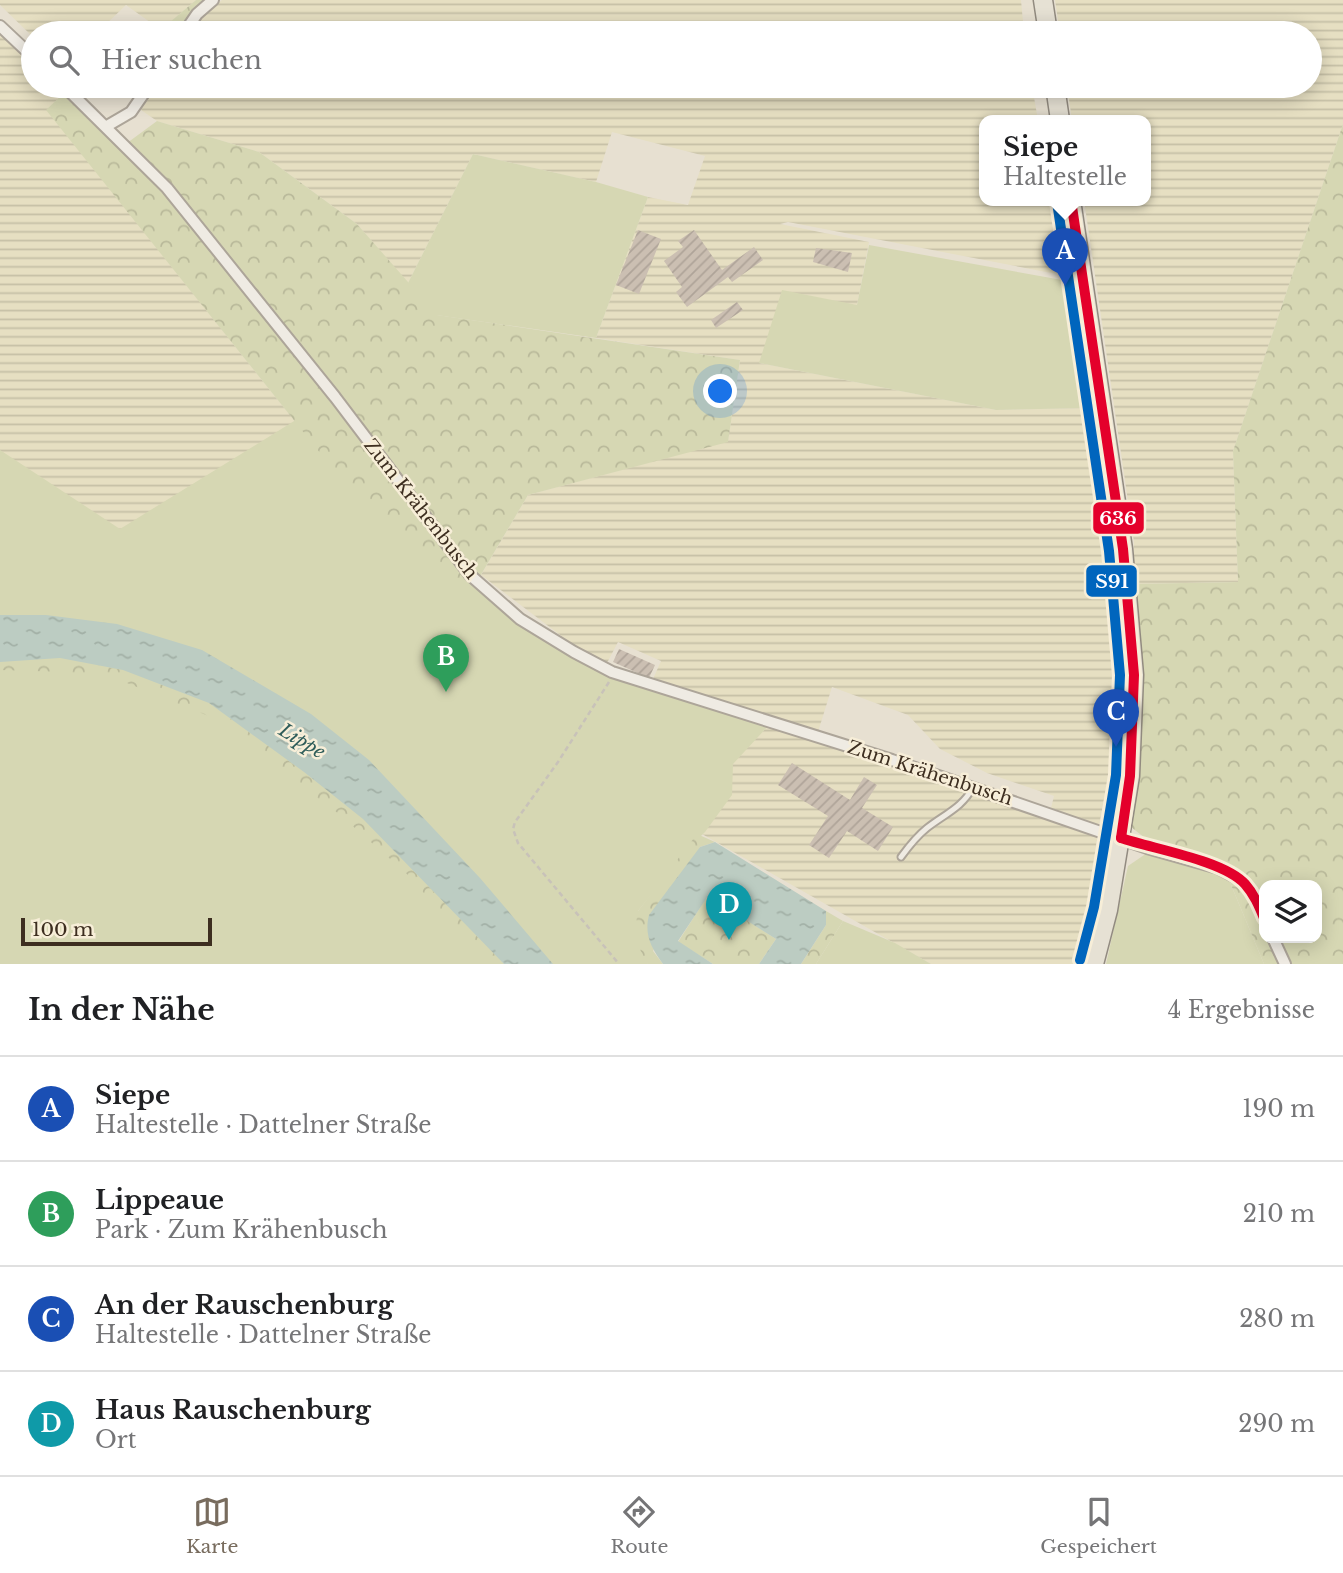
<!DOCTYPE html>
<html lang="de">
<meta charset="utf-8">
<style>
:root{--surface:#fff;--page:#f2f2f2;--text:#202124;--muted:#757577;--line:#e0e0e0;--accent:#786c5e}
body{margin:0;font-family:"Libre Baskerville",serif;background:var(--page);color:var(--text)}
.controls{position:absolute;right:21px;bottom:21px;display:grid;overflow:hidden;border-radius:14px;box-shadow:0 4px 18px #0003}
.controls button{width:63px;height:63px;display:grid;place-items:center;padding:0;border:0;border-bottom:2px solid var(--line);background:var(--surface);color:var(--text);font:35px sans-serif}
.scale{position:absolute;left:21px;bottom:18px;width:191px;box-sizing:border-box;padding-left:7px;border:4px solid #3d2e20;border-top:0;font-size:19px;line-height:24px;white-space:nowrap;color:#3d2e20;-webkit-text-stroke:5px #f7eed8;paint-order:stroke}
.you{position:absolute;left:721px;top:392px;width:24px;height:24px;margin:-18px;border:5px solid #fff;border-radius:50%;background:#1a73e8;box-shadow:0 0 0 10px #1a73e833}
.badge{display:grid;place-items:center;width:46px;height:46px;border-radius:50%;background:var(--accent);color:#fff;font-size:23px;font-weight:700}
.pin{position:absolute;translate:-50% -58px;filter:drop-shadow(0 2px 4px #0008)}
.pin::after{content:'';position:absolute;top:37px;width:24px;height:21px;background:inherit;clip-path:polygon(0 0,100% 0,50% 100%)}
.popup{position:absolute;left:979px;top:115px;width:172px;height:91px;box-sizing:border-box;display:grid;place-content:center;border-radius:14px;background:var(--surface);filter:drop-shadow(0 2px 5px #0005);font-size:23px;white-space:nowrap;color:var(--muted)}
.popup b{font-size:26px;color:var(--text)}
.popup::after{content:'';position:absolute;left:50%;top:100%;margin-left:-14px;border:14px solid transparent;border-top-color:var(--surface)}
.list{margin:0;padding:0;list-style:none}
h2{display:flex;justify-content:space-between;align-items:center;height:91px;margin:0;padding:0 28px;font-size:30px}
h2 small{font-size:23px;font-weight:400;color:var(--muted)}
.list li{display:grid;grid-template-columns:46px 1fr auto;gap:21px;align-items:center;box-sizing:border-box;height:105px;padding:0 28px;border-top:2px solid var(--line)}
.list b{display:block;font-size:26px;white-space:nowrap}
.list p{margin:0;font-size:23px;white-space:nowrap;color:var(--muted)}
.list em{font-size:23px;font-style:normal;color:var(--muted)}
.icon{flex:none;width:38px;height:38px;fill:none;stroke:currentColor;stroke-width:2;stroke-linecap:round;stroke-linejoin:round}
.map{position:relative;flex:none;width:1343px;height:964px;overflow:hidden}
.search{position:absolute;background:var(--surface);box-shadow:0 4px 18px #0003;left:21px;right:21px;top:21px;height:77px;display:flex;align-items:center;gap:18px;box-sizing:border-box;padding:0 24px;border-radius:38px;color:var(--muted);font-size:26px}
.sheet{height:511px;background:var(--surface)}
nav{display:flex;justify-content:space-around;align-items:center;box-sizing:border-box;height:98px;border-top:2px solid var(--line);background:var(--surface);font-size:19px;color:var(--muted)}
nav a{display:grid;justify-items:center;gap:4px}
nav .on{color:var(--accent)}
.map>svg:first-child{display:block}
</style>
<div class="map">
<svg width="1343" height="964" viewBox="0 0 1343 964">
<defs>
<pattern id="farmland-rules" width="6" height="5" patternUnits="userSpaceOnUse" patternTransform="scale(1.75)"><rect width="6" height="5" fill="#e6dfc2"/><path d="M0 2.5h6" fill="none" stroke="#c6c0a6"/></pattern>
<pattern id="forest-crowns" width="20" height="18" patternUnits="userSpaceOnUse" patternTransform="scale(1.75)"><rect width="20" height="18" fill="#d6d7b3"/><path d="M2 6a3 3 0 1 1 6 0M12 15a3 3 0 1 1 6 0" fill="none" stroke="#b9b99a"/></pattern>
<pattern id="water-ripples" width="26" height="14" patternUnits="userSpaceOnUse" patternTransform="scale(1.75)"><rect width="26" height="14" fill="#bcccc2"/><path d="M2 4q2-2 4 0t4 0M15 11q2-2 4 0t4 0" fill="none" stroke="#a2b0a6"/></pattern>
<pattern id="building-hatch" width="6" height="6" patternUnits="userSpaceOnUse" patternTransform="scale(1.75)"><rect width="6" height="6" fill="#cbbfb2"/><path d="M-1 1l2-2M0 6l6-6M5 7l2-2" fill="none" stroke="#afa499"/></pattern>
</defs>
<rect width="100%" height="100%" fill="#e7e0d1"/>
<g fill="url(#farmland-rules)">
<polygon points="0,0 196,0 161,30 126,5 97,33 33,33 33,37 0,5"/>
<polygon points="222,0 1021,0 1024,33 191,33 202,17"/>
<polygon points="1055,0 1343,0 1343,124 1233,451 1238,582 1132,584 1134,542 1084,200 1146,200 1146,120 1072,120 1067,86 1310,86 1310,33 1060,33"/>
<polygon points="0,33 33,62 33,86 60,86 66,91 47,110 368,513 0,581"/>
<polygon points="157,86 1032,86 1038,120 984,120 984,200 1052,200 1065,274 1051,273 788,222 780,224 869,242 857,305 759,363 996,410 1086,408 1106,563 1114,673 1108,780 1099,825 1051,808 1054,796 987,773 940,749 908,715 832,687 818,732 653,679 661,661 618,642 607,663 572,644 481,575 528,495 728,441 740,360 596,338 648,197 688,205 705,156 612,132 596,182 473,154 408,283 357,224 259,152 157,121 141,110"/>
<polygon points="769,725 1098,832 1089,898 1073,964 931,964 695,830 730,765"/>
</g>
<g fill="#d6d7b3">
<polygon points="473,154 596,182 648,197 596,338 436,315 408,283"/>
<polygon points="869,245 1062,280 1067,284 1086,408 996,410 759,363 782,290 857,305"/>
<polygon points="299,418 475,584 609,674 608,677 612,678 613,675 769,725 733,764 732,795 705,832 689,848 638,911 648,964 0,964 0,450 120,529"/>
<polygon points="1147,853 1213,871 1229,880 1264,964 1106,964 1128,866"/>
<polygon points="843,921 895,943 931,964 816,964"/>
</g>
<g fill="url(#forest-crowns)" fill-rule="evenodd">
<polygon points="196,0 207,0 179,33 157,33"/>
<polygon points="66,91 123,146 157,121 259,152 357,224 437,315 740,360 728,442 528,495 469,595 368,513 46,110"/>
<path d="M1343 124V964H1264L1229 880 1237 874 1224 863 1150 842 1131 827 1141 749 1142 671 1132 584 1238 582 1233 451ZM1264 885H1317V938H1264Z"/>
<polygon points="60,658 123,670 209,703 304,772 363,819 504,964 487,964 405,872 339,814 206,715 127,683 65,672 0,670 0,662"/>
<path d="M697 834 715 842 700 847 653 951 663 964H648C636 946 634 931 638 911Z"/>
<polygon points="708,895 776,939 759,964 713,964 678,942"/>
<polygon points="826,911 843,921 816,964 801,964 826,925"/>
</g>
<g fill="url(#water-ripples)">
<polygon points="0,615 46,615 117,624 202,650 311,714 369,760 480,878 553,964 504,964 363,819 304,772 209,703 123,670 60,658 0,662"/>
<path d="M715 842 826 911V925L801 964H759L776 939 708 896 678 941 713 964H663C651 948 644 934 649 915L700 847Z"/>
</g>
<g fill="url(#building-hatch)">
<polygon points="638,230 661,239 639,294 616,285"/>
<polygon points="694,230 722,270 754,247 763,260 732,282 728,277 687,307 676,292 682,287 664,261 683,247 678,241"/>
<polygon points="816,248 852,253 848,272 813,262"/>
<polygon points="737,302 743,310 716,328 711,320"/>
<polygon points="619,649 655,665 649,678 613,662"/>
<polygon points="792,763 850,800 864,777 877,785 862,808 893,827 878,851 847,831 829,858 809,845 828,816 778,785"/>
</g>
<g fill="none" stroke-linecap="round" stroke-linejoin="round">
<g stroke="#ada599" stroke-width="9">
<path id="lane" d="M901 857C909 846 917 836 927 828 945 814 963 807 973 787"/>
</g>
<g stroke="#ada599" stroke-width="14">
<g id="street">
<polyline points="0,26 33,57"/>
<polyline points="184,33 197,14 213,0"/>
<polyline points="64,86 167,188 335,397 470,575 520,619 574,652 612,672 892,760 1147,848 1218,868 1241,880 1256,899 1264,918"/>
<polyline points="107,126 131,112 149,86"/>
<polyline points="1273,938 1285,964"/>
</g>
</g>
<g stroke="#928b80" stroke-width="21">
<g id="primary">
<polyline points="1043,0 1048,33"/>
<polyline points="1055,86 1060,120"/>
<polyline points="1071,200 1123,549 1134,675 1130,776 1108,910 1094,964"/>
</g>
</g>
<g stroke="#c8c2b9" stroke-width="2.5" stroke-dasharray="5 3.5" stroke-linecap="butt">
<polyline points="609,682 558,762 515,822 513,829 518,843 619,964"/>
<polyline points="1113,782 1116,715"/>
<polyline points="1105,823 1109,802"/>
<polyline points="1098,872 1101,844"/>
</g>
<use href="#lane" stroke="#efebe3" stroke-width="5"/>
<use href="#street" stroke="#efebe3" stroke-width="10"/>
<use href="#primary" stroke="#e6e1d4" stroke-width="18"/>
<g stroke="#f7eed8" stroke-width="16">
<g id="bus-1">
<polyline points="1071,200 1123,549 1134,675 1130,776 1121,838"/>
<path d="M1121 838C1153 849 1223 860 1245 884 1254 894 1259 906 1264 918"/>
</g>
</g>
<g stroke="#f7eed8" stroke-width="16">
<polyline id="bus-2" points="1057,202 1109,551 1120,675 1116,775 1094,907 1080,960"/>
</g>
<use href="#bus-1" stroke="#e4002b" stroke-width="10"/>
<use href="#bus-2" stroke="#0065bd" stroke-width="10"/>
</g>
<g text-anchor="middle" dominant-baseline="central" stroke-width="5" stroke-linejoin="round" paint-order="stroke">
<g font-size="18" fill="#3d2e20" stroke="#f7eed8">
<text transform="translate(421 509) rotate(52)">Zum Krähenbusch</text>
<text transform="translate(930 773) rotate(18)">Zum Krähenbusch</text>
</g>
<g font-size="19" font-style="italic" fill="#2f5d5a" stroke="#f7eed8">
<text transform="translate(302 741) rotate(31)">Lippe</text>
</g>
</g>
<g stroke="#f7eed8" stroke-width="2.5">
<rect x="1092" y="501" width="53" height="34" rx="7" fill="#e4002b"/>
<rect x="1085" y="564" width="53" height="34" rx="7" fill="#0065bd"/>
</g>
<g font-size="19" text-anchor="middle" font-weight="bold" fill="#fff">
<text x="1118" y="525">636</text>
<text x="1112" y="588">S91</text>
</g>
</svg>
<div class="controls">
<button><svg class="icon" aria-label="layers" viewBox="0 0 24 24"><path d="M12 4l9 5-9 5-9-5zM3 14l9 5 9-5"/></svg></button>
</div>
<div class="scale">100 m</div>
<div class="you"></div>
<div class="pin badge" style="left:1065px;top:286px;background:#1a4fb4">A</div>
<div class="popup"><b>Siepe</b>Haltestelle</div>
<div class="pin badge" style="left:446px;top:692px;background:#2e9e5b">B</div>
<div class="pin badge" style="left:1116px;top:747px;background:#1a4fb4">C</div>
<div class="pin badge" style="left:729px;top:940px;background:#0f9aa8">D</div>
<div class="search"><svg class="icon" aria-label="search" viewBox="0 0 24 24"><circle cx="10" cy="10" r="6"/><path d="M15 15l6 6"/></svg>Hier suchen</div>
</div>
<section class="sheet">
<h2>In der Nähe<small>4 Ergebnisse</small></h2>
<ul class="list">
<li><span class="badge" style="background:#1a4fb4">A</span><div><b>Siepe</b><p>Haltestelle · Dattelner Straße</p></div><em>190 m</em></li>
<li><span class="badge" style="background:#2e9e5b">B</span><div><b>Lippeaue</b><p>Park · Zum Krähenbusch</p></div><em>210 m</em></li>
<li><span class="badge" style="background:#1a4fb4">C</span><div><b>An der Rauschenburg</b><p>Haltestelle · Dattelner Straße</p></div><em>280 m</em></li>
<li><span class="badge" style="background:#0f9aa8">D</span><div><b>Haus Rauschenburg</b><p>Ort</p></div><em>290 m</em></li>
</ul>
</section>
<nav>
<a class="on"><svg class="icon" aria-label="map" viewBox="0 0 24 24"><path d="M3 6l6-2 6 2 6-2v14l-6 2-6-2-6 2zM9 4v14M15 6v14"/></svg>Karte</a>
<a><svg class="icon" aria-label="directions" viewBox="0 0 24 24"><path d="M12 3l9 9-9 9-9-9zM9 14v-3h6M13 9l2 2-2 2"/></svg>Route</a>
<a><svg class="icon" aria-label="saved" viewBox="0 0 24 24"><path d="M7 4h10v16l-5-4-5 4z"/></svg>Gespeichert</a>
</nav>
